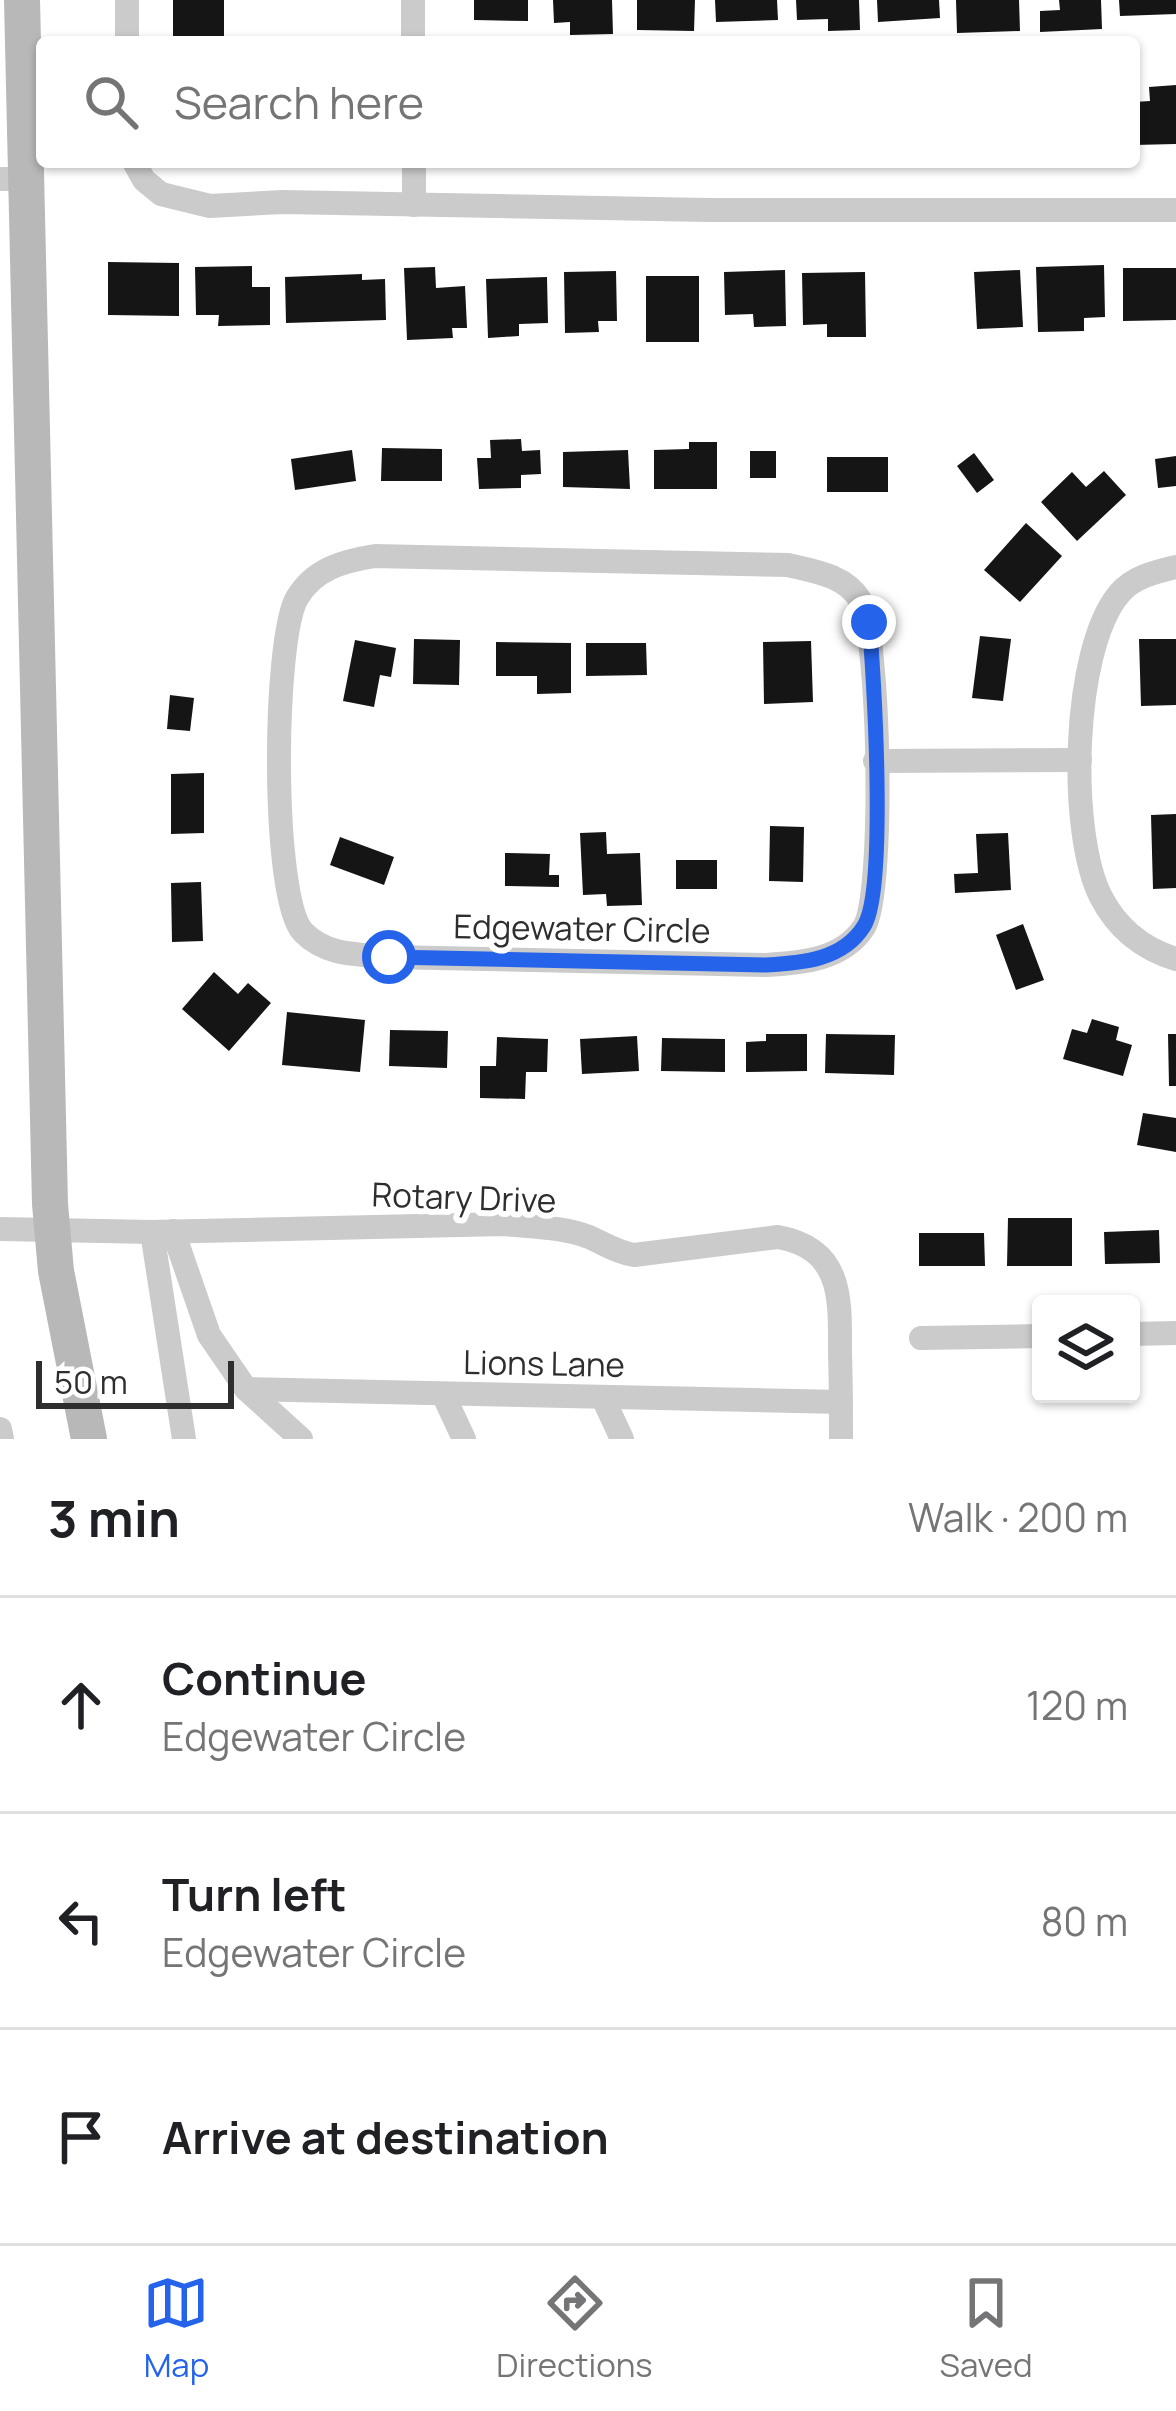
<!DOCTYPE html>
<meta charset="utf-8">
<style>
:root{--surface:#fff;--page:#f2f2f2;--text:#202124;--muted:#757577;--line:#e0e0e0;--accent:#2563eb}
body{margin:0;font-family:Manrope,sans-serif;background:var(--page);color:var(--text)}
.controls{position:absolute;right:36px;bottom:36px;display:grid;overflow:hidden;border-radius:12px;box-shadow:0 3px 9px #0004}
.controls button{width:108px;height:108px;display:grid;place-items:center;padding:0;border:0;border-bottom:3px solid var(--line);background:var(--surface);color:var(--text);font:60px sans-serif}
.scale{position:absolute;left:36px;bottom:30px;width:198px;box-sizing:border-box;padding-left:12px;border:6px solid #2e2e2e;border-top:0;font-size:33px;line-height:42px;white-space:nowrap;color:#2e2e2e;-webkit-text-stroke:9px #fff;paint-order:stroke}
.stop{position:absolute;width:36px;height:36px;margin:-27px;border:9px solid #2563eb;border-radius:50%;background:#fff}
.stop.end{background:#2563eb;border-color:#fff;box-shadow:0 3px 12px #0008}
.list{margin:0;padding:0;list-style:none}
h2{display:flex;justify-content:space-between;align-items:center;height:156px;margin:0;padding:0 48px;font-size:51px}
h2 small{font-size:39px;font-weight:400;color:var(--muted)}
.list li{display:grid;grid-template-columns:78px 1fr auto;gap:36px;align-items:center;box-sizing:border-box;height:216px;padding:0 48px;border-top:3px solid var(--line)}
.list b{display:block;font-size:45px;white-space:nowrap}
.list p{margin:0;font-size:39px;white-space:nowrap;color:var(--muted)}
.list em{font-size:39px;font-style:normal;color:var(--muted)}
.icon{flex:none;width:66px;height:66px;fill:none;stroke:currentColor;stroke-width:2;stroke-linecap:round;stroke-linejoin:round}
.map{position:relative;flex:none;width:1176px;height:1439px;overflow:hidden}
.search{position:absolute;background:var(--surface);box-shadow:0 3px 9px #0004;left:36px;right:36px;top:36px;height:132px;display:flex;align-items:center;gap:30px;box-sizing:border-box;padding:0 42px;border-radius:12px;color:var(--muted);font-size:45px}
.sheet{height:804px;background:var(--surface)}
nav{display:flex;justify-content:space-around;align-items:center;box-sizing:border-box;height:168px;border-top:3px solid var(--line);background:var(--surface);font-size:33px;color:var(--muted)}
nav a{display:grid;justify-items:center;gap:6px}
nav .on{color:var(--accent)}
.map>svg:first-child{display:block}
</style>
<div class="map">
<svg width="1176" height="1439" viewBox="0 0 1176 1439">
<rect width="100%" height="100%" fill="#fff"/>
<g fill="#151515">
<rect x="173" y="0" width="51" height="42"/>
<polygon points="474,0 528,0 528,21 474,20"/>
<polygon points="553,0 612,0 613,34 570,35 570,22 554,23"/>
<polygon points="637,0 695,0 694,31 637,30"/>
<polygon points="715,0 777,0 778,20 716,22"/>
<polygon points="796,0 859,0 860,30 828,31 828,19 797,20"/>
<polygon points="877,0 939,0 940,18 878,22"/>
<polygon points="956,0 1019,0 1020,31 957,33"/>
<polygon points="1059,0 1101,0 1102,29 1040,32 1040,11 1060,10"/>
<polygon points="1119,0 1176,0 1176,14 1120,16"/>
<polygon points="1176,85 1176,144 1134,145 1134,102 1150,101 1149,87"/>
<polygon points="108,262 179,263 179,316 108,315"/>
<polygon points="1104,265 1105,317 1084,318 1084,331 1038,332 1036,267"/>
<polygon points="252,266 252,287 270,287 270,325 218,326 219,315 196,315 195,267"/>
<polygon points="435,267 436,288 465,286 467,328 452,328 453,338 407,340 404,268"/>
<polygon points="1123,268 1176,268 1176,320 1123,321"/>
<polygon points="785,270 786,326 754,327 753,314 725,315 724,272"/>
<polygon points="1020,270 1023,327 977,329 974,272"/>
<polygon points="616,271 617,321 598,321 599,332 565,333 564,272"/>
<polygon points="865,272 866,337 827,337 827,324 803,325 802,273"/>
<polygon points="362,274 362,280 385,279 386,320 286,323 285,277"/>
<rect x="646" y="276" width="53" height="66"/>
<polygon points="547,277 548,323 519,324 519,336 488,338 486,279"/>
<polygon points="521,439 522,451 540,450 541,474 521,475 521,488 479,489 477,458 491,458 490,440"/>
<polygon points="689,442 717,442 717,489 654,489 654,450 689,449"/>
<polygon points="382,448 442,449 442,481 381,481"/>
<polygon points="352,450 356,481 295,490 291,459"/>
<polygon points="628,450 630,489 563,487 563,452"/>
<rect x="750" y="451" width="26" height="27"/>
<polygon points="974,453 994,480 977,493 957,466"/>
<polygon points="1176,456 1176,486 1158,488 1155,459"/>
<rect x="827" y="457" width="61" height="35"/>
<polygon points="1104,471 1126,495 1077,541 1041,502 1072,472 1086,487"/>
<polygon points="1026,523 1062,556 1020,602 984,570"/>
<polygon points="980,636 1011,639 1003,701 972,698"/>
<polygon points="414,639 460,640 459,685 413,684"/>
<polygon points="1139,639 1176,639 1176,705 1141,706"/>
<polygon points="355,640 396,648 391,677 380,675 374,707 343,701"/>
<polygon points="811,641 813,702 764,704 763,642"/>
<polygon points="496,642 571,643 571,693 537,694 537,676 496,676"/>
<polygon points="586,643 646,643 647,675 586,676"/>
<polygon points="170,695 194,698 190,731 167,729"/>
<polygon points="204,773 204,833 171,834 171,774"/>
<polygon points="1176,814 1176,888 1153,889 1151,815"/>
<polygon points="770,826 804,827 803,882 769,881"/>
<polygon points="606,832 607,854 640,853 642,905 607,906 606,894 583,895 580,833"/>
<polygon points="1008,833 1011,890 955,893 954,874 978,873 976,834"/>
<polygon points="340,837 394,857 384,885 330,865"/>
<polygon points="505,853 550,854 549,875 559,875 559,887 505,886"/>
<rect x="676" y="860" width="41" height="29"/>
<polygon points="201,882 203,941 172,942 171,883"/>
<polygon points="1023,924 1044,980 1016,990 996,935"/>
<polygon points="214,972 238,994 248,983 271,1003 229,1051 182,1009"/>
<polygon points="287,1012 365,1020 360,1072 282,1065"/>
<polygon points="1092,1019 1119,1027 1116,1040 1132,1045 1123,1076 1063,1059 1072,1029 1087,1033"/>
<polygon points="390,1030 448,1031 447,1068 389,1066"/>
<polygon points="766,1034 807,1034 807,1071 746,1072 746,1042 766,1041"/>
<polygon points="826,1034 895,1035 894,1075 825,1073"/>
<polygon points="1168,1034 1176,1034 1176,1086 1169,1086"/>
<polygon points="637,1036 639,1071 582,1074 580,1039"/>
<polygon points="497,1037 548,1039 547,1072 526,1072 525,1099 480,1098 480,1066 496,1066"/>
<polygon points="662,1038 725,1039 725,1072 661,1071"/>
<polygon points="1143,1113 1176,1118 1176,1152 1137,1145"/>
<polygon points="1008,1218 1072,1218 1072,1266 1007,1266"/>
<polygon points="1159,1230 1160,1263 1105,1264 1104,1232"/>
<polygon points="919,1233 984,1233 985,1266 919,1266"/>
</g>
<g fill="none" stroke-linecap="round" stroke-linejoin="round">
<g stroke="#cbcbcb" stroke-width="24">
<polyline points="127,0 127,42"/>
<polyline points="413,0 413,42"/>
<polyline points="134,162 144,180 161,194 210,206 282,202 707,210 1176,210"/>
<polyline points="414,162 414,205"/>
<polyline points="0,179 25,179"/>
<path d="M375 556 788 565C813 571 845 575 860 600 880 633 885 894 864 927 843 960 801 963 766 965L389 957C358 954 326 956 303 932 271 898 273 640 297 598 314 569 343 561 375 556Z"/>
<path d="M1176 567C1155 572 1133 577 1119 594 1072 650 1068 833 1101 897 1117 928 1143 949 1176 959"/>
<polyline points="875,761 1080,760"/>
<path d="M0 1229 152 1232 504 1224C532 1227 563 1227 589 1237 605 1244 616 1252 634 1255L778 1237C844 1249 840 1300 840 1354 841 1383 841 1411 841 1439"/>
<polyline points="173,1231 209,1335 246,1389 301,1439"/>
<polyline points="152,1232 184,1439"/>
<polyline points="1131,1334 1176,1333"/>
<polyline points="921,1338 1041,1336"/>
<polyline points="246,1389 841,1402"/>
<polyline points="443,1394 464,1439"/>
<polyline points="603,1398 622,1439"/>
<polyline points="0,1429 2,1439"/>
</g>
<polyline stroke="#b8b8b8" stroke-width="36" points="22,0 50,1204 56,1271 89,1439"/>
</g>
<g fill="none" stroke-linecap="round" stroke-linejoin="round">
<path stroke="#2563eb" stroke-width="15" d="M389 957 766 965C802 963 843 960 864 926 887 890 874 674 869 622"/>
</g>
<g text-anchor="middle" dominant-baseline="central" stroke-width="12" stroke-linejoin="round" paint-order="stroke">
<g font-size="33" fill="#2e2e2e" stroke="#fff">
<text transform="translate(582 928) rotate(1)">Edgewater Circle</text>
<text transform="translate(464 1197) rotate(2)">Rotary Drive</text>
<text transform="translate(544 1363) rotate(1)">Lions Lane</text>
</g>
</g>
</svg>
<div class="controls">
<button><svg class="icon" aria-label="layers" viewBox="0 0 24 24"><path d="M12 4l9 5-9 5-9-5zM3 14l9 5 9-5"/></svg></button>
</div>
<div class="scale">50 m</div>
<div class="stop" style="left:389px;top:957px"></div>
<div class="stop end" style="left:869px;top:622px"></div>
<div class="search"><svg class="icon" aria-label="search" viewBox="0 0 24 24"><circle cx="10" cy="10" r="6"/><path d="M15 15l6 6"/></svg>Search here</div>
</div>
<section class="sheet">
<h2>3 min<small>Walk · 200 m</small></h2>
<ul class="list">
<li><svg class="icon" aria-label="ahead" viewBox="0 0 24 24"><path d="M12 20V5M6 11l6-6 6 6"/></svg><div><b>Continue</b><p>Edgewater Circle</p></div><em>120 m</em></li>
<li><svg class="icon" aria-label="left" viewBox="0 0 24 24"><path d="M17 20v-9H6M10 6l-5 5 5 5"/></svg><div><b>Turn left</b><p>Edgewater Circle</p></div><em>80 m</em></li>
<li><svg class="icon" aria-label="arrive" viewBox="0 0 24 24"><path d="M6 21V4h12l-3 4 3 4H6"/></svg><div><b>Arrive at destination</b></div></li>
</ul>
</section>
<nav>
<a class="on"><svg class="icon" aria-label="map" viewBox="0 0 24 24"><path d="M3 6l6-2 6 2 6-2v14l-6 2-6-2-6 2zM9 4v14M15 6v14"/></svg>Map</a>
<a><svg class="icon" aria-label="directions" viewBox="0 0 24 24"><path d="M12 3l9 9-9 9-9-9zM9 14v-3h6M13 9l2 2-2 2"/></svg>Directions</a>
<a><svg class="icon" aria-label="saved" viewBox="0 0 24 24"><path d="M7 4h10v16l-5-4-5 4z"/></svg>Saved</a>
</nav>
